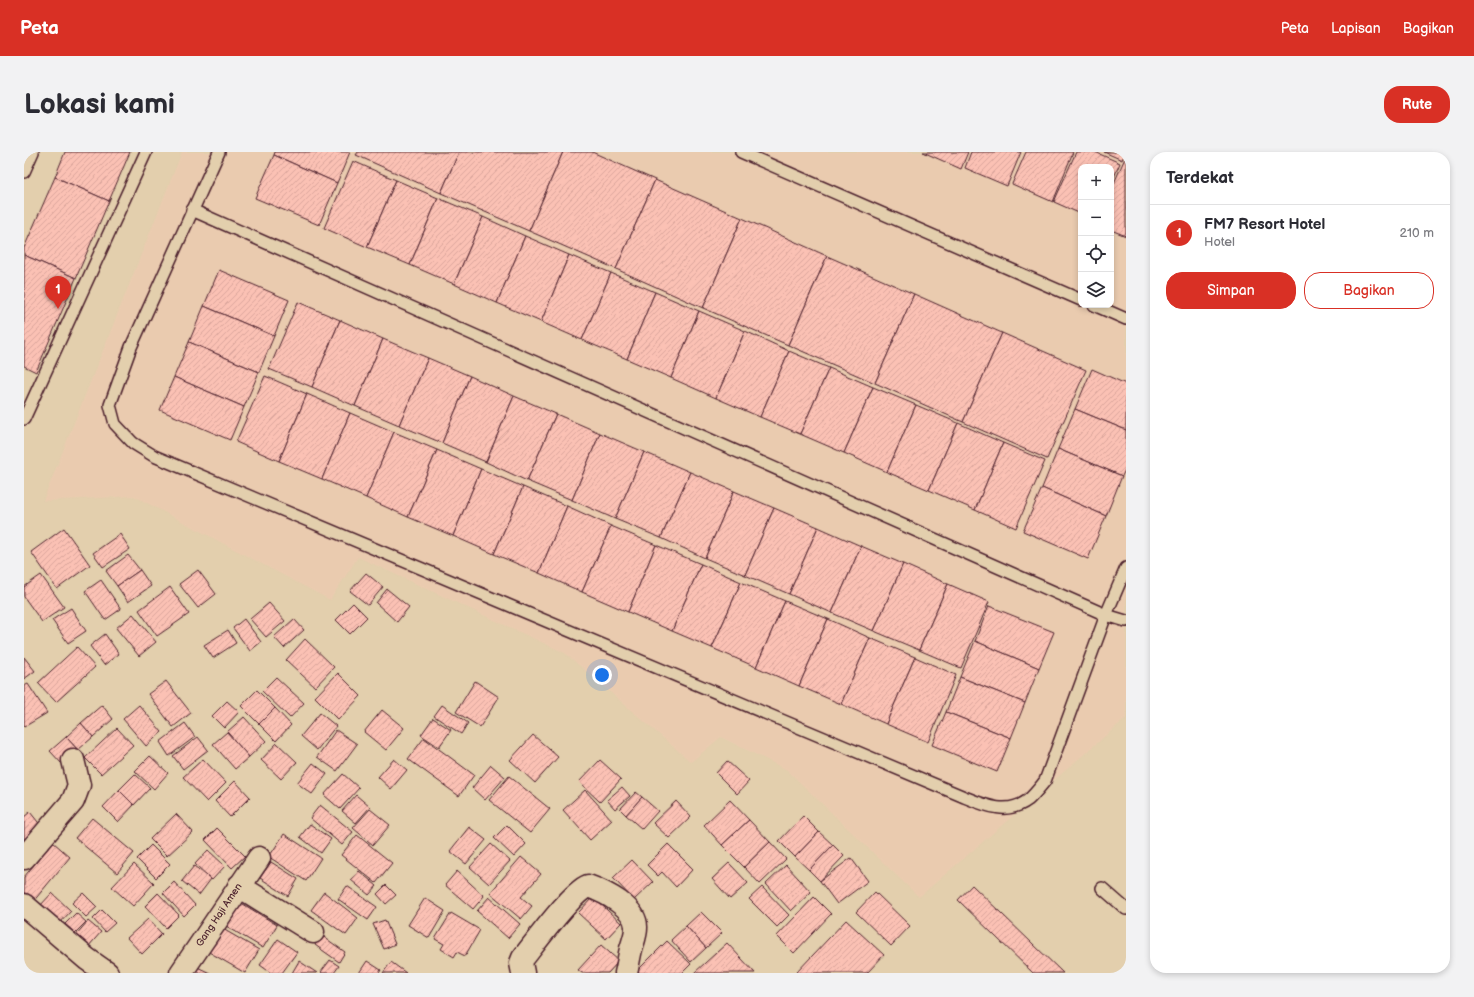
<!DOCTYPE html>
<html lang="id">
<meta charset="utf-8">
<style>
:root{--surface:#fff;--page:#f2f2f3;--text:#2b2b33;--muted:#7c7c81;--line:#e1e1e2;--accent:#d93025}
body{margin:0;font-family:"Balsamiq Sans",sans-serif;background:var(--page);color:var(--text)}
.controls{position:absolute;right:12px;top:12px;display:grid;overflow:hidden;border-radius:8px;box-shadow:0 2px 6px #0003}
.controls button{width:36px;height:36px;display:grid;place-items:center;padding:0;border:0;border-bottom:1px solid var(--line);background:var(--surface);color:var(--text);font:20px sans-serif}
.you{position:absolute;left:578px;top:523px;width:14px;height:14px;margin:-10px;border:3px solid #fff;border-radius:50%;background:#1a73e8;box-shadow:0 0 0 6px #1a73e833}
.badge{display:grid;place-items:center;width:26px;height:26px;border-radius:50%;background:var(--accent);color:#fff;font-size:13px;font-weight:700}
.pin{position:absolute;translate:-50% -33px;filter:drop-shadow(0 1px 2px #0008)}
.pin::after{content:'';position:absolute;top:21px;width:14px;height:12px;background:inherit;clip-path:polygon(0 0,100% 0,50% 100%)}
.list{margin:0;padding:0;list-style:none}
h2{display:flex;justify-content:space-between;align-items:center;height:52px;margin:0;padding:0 16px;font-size:17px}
h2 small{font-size:13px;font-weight:400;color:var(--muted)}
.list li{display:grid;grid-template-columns:26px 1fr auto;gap:12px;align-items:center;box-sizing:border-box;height:56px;padding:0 16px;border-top:1px solid var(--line)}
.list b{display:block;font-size:15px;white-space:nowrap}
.list p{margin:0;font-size:13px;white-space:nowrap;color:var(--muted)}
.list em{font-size:13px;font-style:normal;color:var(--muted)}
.actions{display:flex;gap:8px;padding:12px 16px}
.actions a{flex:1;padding:9px 0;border:1px solid var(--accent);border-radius:16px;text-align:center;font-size:14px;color:var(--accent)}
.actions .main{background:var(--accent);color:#fff}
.icon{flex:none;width:22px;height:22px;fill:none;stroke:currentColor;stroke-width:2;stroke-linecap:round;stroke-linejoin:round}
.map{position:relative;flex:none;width:1102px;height:821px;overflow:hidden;border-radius:16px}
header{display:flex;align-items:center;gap:24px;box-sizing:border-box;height:56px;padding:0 20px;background:var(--accent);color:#fff}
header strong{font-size:19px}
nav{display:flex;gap:22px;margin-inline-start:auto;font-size:14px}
.intro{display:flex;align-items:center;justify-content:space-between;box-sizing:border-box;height:96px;padding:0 24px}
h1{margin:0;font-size:28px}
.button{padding:10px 18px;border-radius:16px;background:var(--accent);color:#fff;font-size:14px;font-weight:700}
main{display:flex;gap:24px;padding:0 24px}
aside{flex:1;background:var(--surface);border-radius:16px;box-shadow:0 2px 6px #0003}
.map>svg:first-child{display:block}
</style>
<header>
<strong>Peta</strong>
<nav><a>Peta</a><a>Lapisan</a><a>Bagikan</a></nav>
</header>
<div class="intro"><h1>Lokasi kami</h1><a class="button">Rute</a></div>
<main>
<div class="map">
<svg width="1102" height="821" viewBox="0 0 1102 821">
<defs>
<pattern id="building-hatch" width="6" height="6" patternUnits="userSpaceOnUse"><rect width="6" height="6" fill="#fbc1b4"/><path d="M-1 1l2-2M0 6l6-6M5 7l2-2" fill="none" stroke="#d9a59b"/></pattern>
</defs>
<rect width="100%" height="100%" fill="#e3cfad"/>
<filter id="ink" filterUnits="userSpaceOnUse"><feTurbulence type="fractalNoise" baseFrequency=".025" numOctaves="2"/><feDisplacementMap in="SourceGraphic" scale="8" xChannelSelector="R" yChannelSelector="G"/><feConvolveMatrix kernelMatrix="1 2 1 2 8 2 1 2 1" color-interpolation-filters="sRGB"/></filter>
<g filter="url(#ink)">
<path fill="#eacbaf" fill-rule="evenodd" d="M158 0H1102V566L895 745 763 618 697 585 667 610 541 501 334 405 306 448 110 344 19 349ZM1057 15H1087V153H1057Z"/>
<g fill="url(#building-hatch)" stroke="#4a1f2b">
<polygon points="41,0 106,0 85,49 31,25"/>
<polygon points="251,0 326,0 313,31 250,3"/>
<polygon points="334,0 435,0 417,41 332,3"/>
<polygon points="435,0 539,0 505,79 417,41"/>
<polygon points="539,0 568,0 631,28 592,117 505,79"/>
<polygon points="899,0 944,0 937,17"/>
<polygon points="947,0 997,0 983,34 941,16"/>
<polygon points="1002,0 1049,0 1029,50 988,32"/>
<polygon points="1052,0 1071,0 1096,11 1087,32 1087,15 1057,15 1057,62 1030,50"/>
<polygon points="1080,0 1101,0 1098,8"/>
<polygon points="250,3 313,31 295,73 231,46"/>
<polygon points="1101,6 1102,6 1102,84 1087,78 1087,38"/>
<polygon points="329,9 372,28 343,95 300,76"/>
<polygon points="31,25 85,49 52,126 0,103 0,96"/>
<polygon points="372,28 414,46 386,113 343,95"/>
<polygon points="631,28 718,66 679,156 592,117"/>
<polygon points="414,46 459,65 430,132 386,113"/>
<polygon points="459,65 501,84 473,151 430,132"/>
<polygon points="718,66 803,104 764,193 679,156"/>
<polygon points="501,84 545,103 517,170 473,151"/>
<polygon points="0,103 52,126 12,220 0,214"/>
<polygon points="545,103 587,121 558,188 517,170"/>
<polygon points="803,104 890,142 851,231 764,193"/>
<polygon points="195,118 265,148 250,184 180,154"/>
<polygon points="587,121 631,140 603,207 558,188"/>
<polygon points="631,140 675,159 647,226 603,207"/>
<polygon points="890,142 978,181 939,270 851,231"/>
<polygon points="274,150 316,168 288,235 245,217"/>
<polygon points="180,154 250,184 235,220 165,190"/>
<polygon points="675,159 721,179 692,246 647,226"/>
<polygon points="316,168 359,187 331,254 288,235"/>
<polygon points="721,179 765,199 736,265 692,246"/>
<polygon points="978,181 1062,218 1023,307 939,270"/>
<polygon points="359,187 404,206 375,273 331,254"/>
<polygon points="165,190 235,220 220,255 150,225"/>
<polygon points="765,199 805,216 776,282 736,265"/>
<polygon points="404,206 446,224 418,291 375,273"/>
<polygon points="805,216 849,235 820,301 776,282"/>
<polygon points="1068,217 1102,232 1102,278 1051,257"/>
<polygon points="241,224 283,242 255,309 212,290"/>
<polygon points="446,224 490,244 462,310 418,291"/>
<polygon points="150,225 220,255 206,288 136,258"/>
<polygon points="849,235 892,253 863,320 820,301"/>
<polygon points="283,242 326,261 298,327 255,309"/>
<polygon points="490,244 532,262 503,329 462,310"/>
<polygon points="892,253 934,271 905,338 863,320"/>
<polygon points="1051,257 1102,278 1102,316 1098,324 1034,297"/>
<polygon points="326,261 370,280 342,346 298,327"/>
<polygon points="532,262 576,281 548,348 503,329"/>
<polygon points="934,271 979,291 951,358 905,338"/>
<polygon points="370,280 413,298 384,365 342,346"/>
<polygon points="576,281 620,300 591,367 548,348"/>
<polygon points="979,291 1021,309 992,376 951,358"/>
<polygon points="1034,297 1098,324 1082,364 1018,336"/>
<polygon points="413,298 457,317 429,384 384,365"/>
<polygon points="620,300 666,320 637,386 591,367"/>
<polygon points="457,317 499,335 470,402 429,384"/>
<polygon points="666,320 710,339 681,406 637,386"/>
<polygon points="499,335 543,354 515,421 470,402"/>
<polygon points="1018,336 1082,364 1064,407 999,379"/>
<polygon points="710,339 750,356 721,423 681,406"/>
<polygon points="543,354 587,374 558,440 515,421"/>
<polygon points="750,356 794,375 765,442 721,423"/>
<polygon points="587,374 632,393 604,460 558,440"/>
<polygon points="794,375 837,394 808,461 765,442"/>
<polygon points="40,376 66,413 33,437 7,400"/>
<polygon points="96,382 106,397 79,415 69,401"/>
<polygon points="632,393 677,412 648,479 604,460"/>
<polygon points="837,394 879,412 850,479 808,461"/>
<polygon points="104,403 116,418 93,434 82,419"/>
<polygon points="677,412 717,430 688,496 648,479"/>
<polygon points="879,412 924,432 895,498 850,479"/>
<polygon points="116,418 127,434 104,450 93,434"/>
<polygon points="174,418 192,442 174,456 155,432"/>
<polygon points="342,421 359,435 344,453 326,439"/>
<polygon points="17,423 40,455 18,470 0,445 0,435"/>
<polygon points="77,428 97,457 81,468 61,439"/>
<polygon points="717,430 761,449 732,515 688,496"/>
<polygon points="924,432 965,450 937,516 895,498"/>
<polygon points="146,435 165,462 133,484 115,458"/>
<polygon points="363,437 385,455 373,470 352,451"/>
<polygon points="761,449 804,467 775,534 732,515"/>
<polygon points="245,451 261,469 242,485 226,467"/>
<polygon points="329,451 343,465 326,482 312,468"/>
<polygon points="965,454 1030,480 1015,516 951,489"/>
<polygon points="47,456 62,479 44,491 28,468"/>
<polygon points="109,462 132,490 115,504 92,476"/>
<polygon points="220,467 237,490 226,499 209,476"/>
<polygon points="270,467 280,478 260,496 250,485"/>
<polygon points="804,467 846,486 817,552 775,534"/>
<polygon points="204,478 212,491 189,506 180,493"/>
<polygon points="81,482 95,502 80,513 66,494"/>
<polygon points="846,486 891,505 862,572 817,552"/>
<polygon points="281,487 310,515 291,535 262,508"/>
<polygon points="951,489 1015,516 1001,551 936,525"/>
<polygon points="53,495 71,515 32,550 14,531"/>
<polygon points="0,505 11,519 0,527"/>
<polygon points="891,505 932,523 904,590 862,572"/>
<polygon points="314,521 337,544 314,568 291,545"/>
<polygon points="252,525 280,551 266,566 238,539"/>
<polygon points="936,525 1001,551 987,586 922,560"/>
<polygon points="142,529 167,561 149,575 124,542"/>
<polygon points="451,529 475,545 456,575 432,560"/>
<polygon points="4,532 23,561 0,575 0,534"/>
<polygon points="233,538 251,556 235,572 217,554"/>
<polygon points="203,549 215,560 200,576 188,564"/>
<polygon points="78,553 89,567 69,585 57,571"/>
<polygon points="115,553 138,580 122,594 99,567"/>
<polygon points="418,553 444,571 437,582 410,564"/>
<polygon points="251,556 267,573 252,589 235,572"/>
<polygon points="358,558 380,576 362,598 340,580"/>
<polygon points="922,560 987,586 973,620 908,593"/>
<polygon points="296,561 312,574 293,598 277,584"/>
<polygon points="220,565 242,589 225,605 203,580"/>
<polygon points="409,566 427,578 415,595 397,583"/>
<polygon points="57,571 69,585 54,598 42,585"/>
<polygon points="161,571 171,585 145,604 136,590"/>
<polygon points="93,576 109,593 77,622 61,606"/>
<polygon points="312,578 333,592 313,619 293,605"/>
<polygon points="203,580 225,605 211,617 189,592"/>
<polygon points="509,583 534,605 511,631 486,608"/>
<polygon points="42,585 54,598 38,612 26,599"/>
<polygon points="174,585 184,598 159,617 149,604"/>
<polygon points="400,586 450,623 435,644 384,607"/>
<polygon points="253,591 273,610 257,627 237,608"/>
<polygon points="126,604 144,621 130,637 111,619"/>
<polygon points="179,607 202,631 183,650 159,625"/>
<polygon points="370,607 383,618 367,637 354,625"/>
<polygon points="576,608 597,627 576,650 555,630"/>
<polygon points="703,609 725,629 713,642 692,621"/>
<polygon points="289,611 303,622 288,642 273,631"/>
<polygon points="467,613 481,625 461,648 448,636"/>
<polygon points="111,622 126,636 110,653 95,638"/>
<polygon points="319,622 335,636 316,657 300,643"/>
<polygon points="485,624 526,657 506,681 465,648"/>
<polygon points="211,629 226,645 206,665 191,649"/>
<polygon points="598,635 606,644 591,657 583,648"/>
<polygon points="95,638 110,653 94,670 79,655"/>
<polygon points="561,638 588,668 566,688 539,658"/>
<polygon points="612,640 618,645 602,663 596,657"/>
<polygon points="332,643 346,655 332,671 318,659"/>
<polygon points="618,645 634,659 618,677 602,663"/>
<polygon points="706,648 725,668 698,693 680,673"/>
<polygon points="652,649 667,665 645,686 629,671"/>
<polygon points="296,653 329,680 318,693 286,666"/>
<polygon points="346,657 366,673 349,693 329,676"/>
<polygon points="6,660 18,675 0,689 0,665"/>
<polygon points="152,662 169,680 143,704 126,687"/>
<polygon points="779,664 795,680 771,705 755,689"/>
<polygon points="68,666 110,701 93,721 51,686"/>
<polygon points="725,668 746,690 720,715 698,693"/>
<polygon points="286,672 307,687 297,701 276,685"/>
<polygon points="483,673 502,692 490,705 470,686"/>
<polygon points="445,675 462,688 442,712 426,699"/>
<polygon points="193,676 221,704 208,716 181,688"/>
<polygon points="795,680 809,693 785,718 771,705"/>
<polygon points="260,682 297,706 282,729 245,705"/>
<polygon points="333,683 368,711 352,731 317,703"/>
<polygon points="29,690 46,705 8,751 0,744 0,725"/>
<polygon points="746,690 762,707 736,732 720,715"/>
<polygon points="467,692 486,709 465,732 446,715"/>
<polygon points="644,692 669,717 652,735 638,720 634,724 623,713"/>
<polygon points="127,693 146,712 132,726 113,707"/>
<polygon points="809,693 820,704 796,729 785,718"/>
<polygon points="184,698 201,714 188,728 171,712"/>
<polygon points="497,705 517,722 497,745 508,754 497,767 466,741"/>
<polygon points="827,706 844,729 813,752 796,729"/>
<polygon points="608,708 629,730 610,748 589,726"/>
<polygon points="247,710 274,727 264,744 236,726"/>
<polygon points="705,711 724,731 706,747 688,727"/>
<polygon points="110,712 130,731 109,754 88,735"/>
<polygon points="762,713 787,740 767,759 742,732"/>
<polygon points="170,714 187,727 175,743 158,729"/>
<polygon points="335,719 353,734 345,743 327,728"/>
<polygon points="433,719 460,744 449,757 421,733"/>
<polygon points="150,730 171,753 160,764 139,741"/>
<polygon points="362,733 372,743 362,752 353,742"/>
<polygon points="948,733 1039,821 1009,821 934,748"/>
<polygon points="323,734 353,755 344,768 314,747"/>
<polygon points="738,735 765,763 753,775 725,747"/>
<polygon points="300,740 334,766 322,783 287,758"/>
<polygon points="851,740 886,774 867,794 832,760"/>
<polygon points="28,741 47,759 34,773 15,755"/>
<polygon points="59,741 73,755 62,765 48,751"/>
<polygon points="134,741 155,763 142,776 121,754"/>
<polygon points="465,745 496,772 484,786 453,759"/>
<polygon points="569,745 597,771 582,787 554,761"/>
<polygon points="790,745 807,762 770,801 753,784"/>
<polygon points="401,746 421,759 405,786 384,773"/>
<polygon points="211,747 253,773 239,796 197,771"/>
<polygon points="78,758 91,771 81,780 69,767"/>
<polygon points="677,760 698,781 682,796 662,774"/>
<polygon points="52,761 62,770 51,781 41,772"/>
<polygon points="427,761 456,778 441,804 433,800 430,805 417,797 420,792 411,787"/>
<polygon points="124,767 138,782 118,802 103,786"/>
<polygon points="361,768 371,792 360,797 349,772"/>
<polygon points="822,768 860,803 843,821 772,821"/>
<polygon points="64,769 77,780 64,795 51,784"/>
<polygon points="192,773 235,798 221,821 178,796"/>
<polygon points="662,774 682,796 667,810 647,788"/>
<polygon points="297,783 321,800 315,810 291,793"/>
<polygon points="254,787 273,800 258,821 247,821 236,813"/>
<polygon points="643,789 667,812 658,821 611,821"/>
<polygon points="703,791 731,821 670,821"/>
<polygon points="577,793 595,809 584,821 558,821 554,818"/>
<polygon points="306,808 315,814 310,821 298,821 297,820"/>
<polygon points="275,809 293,821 268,821"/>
<polygon points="343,809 357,818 355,821 335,821"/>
<polygon points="367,810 382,821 359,821"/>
<polygon points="169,813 186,821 165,821"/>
</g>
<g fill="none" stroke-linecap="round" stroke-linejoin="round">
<g stroke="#4a1f2b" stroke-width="14">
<g id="lane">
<path d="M195 0 107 195 86 253 91 272 109 291 130 304 938 644C960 653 983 664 1004 648 1010 643 1016 635 1021 629L1082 463 1102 416"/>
<polyline points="717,0 1057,148"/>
<polyline points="0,20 9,0"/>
<polyline points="168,58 1082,463 1102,469"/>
<polyline points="1070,153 1102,167"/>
<polyline points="0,267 122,0"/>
<polyline points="1078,736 1102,757"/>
</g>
</g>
<g stroke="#4a1f2b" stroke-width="25">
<g id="street">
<polyline points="0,706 49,649 55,633 49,608"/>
<polyline points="215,734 289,780"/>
<polyline points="0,753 63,807 83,821"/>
<polyline points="157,821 235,706"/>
<path d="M499 821 497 811 499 806C511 791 548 740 564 734 581 740 613 756 612 776 612 783 609 790 607 797 605 805 604 813 602 821"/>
</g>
</g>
<use href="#lane" stroke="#e3cfad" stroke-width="11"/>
<use href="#street" stroke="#e3cfad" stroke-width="22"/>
</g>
</g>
<g text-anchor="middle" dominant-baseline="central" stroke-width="3.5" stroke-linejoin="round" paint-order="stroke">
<g font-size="10" fill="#4a1f2b" stroke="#e3cfad">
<text transform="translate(195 763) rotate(-56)">Gang Haji Amen</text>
</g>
</g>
</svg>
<div class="controls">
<button>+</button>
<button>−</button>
<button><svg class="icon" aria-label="locate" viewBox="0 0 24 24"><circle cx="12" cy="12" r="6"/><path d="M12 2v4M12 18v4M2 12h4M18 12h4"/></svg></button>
<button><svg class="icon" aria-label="layers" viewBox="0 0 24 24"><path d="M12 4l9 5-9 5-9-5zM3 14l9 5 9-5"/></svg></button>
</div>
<div class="you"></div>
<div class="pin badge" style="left:34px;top:157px">1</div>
</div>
<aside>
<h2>Terdekat<small></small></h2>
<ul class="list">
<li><span class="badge">1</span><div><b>FM7 Resort Hotel</b><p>Hotel</p></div><em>210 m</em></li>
</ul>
<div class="actions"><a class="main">Simpan</a><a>Bagikan</a></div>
</aside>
</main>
